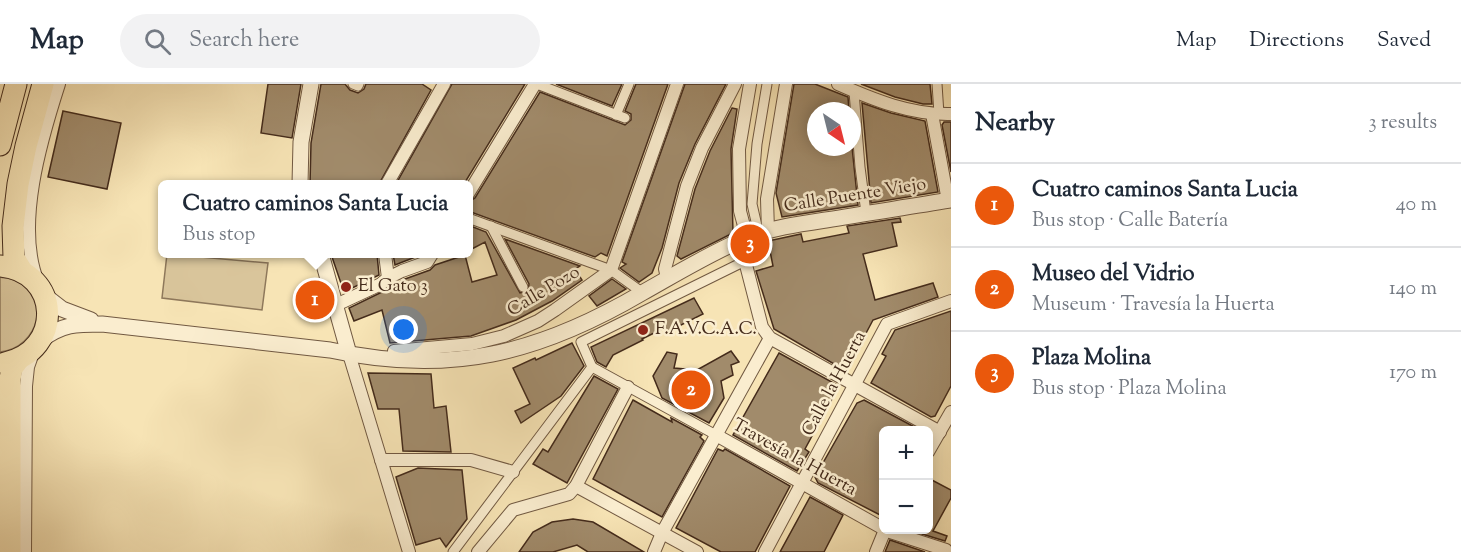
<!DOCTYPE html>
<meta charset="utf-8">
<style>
:root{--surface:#fff;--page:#f2f2f3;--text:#1f2937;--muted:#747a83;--line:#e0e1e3;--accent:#ea580c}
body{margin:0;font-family:"Sorts Mill Goudy",serif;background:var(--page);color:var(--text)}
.controls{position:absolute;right:18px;bottom:18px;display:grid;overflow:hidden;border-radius:9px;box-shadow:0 3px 15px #0003}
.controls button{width:54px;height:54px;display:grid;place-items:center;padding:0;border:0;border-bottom:2px solid var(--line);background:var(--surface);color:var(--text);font:30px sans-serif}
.compass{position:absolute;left:807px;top:18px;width:54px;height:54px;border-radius:50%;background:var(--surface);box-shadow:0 3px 15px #0003;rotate:145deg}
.you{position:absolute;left:404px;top:246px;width:21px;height:21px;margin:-15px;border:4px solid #fff;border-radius:50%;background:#1a73e8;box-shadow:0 0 0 9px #1a73e833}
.badge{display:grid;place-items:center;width:39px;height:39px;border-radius:50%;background:var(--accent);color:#fff;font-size:20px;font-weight:700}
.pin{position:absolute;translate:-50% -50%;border:3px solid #fff;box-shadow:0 2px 6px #0006}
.popup{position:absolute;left:158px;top:96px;width:315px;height:78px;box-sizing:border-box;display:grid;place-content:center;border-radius:9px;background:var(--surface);filter:drop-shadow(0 2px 4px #0005);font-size:20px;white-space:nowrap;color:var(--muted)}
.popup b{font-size:22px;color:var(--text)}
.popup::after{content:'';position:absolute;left:50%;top:100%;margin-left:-12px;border:12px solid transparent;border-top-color:var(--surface)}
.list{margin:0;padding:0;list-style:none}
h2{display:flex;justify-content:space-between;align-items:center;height:78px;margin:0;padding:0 24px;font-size:26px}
h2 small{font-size:20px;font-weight:400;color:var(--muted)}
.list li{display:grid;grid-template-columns:39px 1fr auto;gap:18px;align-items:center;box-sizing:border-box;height:84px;padding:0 24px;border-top:2px solid var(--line)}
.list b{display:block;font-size:22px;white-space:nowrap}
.list p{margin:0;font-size:20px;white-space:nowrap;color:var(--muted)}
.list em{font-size:20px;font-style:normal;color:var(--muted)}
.icon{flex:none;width:33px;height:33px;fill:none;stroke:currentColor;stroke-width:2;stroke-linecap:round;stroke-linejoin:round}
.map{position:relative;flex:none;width:951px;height:468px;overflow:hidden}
header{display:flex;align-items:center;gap:36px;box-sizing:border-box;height:84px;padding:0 30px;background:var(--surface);border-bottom:2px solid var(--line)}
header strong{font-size:28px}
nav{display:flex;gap:33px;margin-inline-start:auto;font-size:21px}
.search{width:420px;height:54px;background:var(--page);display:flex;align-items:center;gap:15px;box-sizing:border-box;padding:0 21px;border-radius:33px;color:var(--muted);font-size:22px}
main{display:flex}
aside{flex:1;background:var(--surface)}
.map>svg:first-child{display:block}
</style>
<header>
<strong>Map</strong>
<div class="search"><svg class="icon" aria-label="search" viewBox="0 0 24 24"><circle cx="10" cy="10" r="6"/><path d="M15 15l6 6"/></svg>Search here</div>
<nav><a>Map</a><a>Directions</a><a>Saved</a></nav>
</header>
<main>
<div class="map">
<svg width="951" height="468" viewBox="0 0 951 468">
<rect width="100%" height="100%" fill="#f7e4b5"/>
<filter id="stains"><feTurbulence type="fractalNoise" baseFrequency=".00333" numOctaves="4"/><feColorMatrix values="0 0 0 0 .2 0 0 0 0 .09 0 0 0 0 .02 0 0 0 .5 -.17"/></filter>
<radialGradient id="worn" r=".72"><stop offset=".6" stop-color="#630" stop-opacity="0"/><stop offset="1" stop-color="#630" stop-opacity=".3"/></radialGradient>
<g fill="#d9c59b" stroke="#8e785b" stroke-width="1.5">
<polygon points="167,170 268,179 262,226 162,214"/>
<path d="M0 193C4 194 10 194 14 196 53 212 39 264 0 268Z"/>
</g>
<g fill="#a18b6b" stroke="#442b1b" stroke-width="1.5">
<polygon points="268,0 301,0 292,54 261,49"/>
<polygon points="321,0 345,0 350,6 358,9 364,5 366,0 422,0 431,6 379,100 310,100 311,59"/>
<polygon points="452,0 525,0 464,100 396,100"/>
<polygon points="556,0 622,0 612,22"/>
<polygon points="636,0 668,0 607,172 601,169 595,173 468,127 468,118 475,114 540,8 625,41 631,36 631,30 625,27"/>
<polygon points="685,0 726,0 695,60 679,99 662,164 652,189 639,198 620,184 626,180 622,178"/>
<polygon points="794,0 815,0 848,13 849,27 816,27 816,63 852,63 858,121 782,133 776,109"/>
<polygon points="861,0 930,0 932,20 923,20 895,13"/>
<polygon points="862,19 891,29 925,37 938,108 871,119"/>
<polygon points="732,24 737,25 731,65 733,149 681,175 677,172 695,105 710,67"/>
<polygon points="63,27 121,39 107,105 48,93"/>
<polygon points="944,38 951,38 951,88 942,41"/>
<polygon points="900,134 901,138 892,139 897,162 863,170 875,216 933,199 938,213 873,236 846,287 774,245 756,187 773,182 768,157 801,150 803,158 849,149 847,142"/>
<polygon points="468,141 486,148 520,209 528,207 529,200 505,155 580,182 575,185 582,196 552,217 516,236 471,252 390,259 382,226 354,237 349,224 384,207 405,195 430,186 435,181 465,171 472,198 497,191 485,158 468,167"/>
<polygon points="331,170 377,170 379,191 344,208"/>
<polygon points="393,170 423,170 395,181"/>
<polygon points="612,195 626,205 597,222 589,212"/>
<polygon points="694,214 703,230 667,248 664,244 642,255 643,256 613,271 606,283 597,278 591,263"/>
<polygon points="951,227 951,302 935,332 931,333 871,299 886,272 882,270 895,246"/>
<polygon points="572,259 584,282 561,312 521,339 515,327 530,320 513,284 535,274 536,276"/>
<polygon points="731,267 739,278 731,281 733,291 721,297 724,314 709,339 662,314 653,292 667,268 677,270 674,284 697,286"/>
<polygon points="779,269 839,302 805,365 809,368 797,387 733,351"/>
<polygon points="368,289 431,290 434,324 446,322 451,368 403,367 399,325 378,325"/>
<polygon points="594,292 618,305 567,399 533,380 543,365 548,368"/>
<polygon points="633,316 672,338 671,334 702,351 700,353 704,357 662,433 593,395"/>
<polygon points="864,316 920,346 884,346 884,433 818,399 815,393 857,319"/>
<polygon points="718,365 723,367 725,365 790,402 755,468 721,468 676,444"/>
<polygon points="418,384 462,386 467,435 446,463 440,454 416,461 396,393"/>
<polygon points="928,394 951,406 951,414 933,447 947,452 945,457 909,446 928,446"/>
<polygon points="810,413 843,431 824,468 780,468"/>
<polygon points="573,435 593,438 644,468 588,468 577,461 553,468 519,468 533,448 552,438"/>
<polygon points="890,456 925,468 885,468"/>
</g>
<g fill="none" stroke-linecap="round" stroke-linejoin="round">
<g stroke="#715942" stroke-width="11">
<g id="pedestrian">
<polyline points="353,0 358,2 359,0"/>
<polyline points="537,0 625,34"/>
<polyline points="937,0 939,30"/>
<polyline points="854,8 860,83 866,129"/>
<polyline points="616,31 629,0"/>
<polyline points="468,134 611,186 643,209"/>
<polyline points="491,142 523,203"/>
<polyline points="592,283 581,258 745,177 758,163 760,155 752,120 757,60 767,0"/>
<polyline points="592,283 716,351"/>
<polyline points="453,468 592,283"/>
</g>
</g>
<g stroke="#715942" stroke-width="14">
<g id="minor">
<path d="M838 0C874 16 911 31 951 30"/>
<polyline points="932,30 948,117"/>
<polyline points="387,100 444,0"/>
<polyline points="468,110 535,0"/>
<polyline points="768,147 767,115 786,0"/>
<polyline points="747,153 740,127 739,65 750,0"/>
<polyline points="385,170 388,194"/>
<polyline points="745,177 762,243 770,254 940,348"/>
<polyline points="667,194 665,185 687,102 702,64 735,0"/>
<path d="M38 198C15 142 41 56 59 0"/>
<polyline points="336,221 381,200 388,194 402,187 427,178 432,170"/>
<polyline points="349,270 409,468"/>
<polyline points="395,275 394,267 472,260 504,252 538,237 555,226 611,186 677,0"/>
<polyline points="716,351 884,445"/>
<polyline points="928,368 951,328"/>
<polyline points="381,376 471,376 513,388"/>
<polyline points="576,402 697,468"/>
<polyline points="884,446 946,466"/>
<polyline points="25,468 26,302 28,283 34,266"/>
<polyline points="478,468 513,426 569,410 576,402 628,303"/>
<polyline points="654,468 662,449 770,254"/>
<polyline points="765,468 887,240 951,217"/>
<polyline points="876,468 885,446"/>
</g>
</g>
<g stroke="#715942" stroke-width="17">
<g id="tertiary">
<polyline points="300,100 301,58 311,0"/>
<polyline points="321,170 349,270"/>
<polyline points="44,211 62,225 91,236"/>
<path d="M41 256C63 240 75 240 102 240L330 266C449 292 538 270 642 209 676 190 710 169 746 154 771 144 799 140 826 136 867 129 909 123 951 116"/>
</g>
</g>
<g stroke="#442b1b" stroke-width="23">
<g id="trunk">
<polyline points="0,61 16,0"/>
<path d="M0 182C61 187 64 267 5 279"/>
<polyline points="22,187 14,174 13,142 18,100 26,62 43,0"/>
<polyline points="10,468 10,295 12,284 19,275"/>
</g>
</g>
<use href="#pedestrian" stroke="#faedcf" stroke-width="9"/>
<use href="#minor" stroke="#faedcf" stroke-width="12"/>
<use href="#tertiary" stroke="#faedcf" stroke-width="15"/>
<use href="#trunk" stroke="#f7e4b5" stroke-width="21"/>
</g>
<g fill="#8f2418" stroke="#faedcf" stroke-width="2">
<circle cx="346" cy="203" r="6"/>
<circle cx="643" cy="246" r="6"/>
</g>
<g text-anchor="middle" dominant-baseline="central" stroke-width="5" stroke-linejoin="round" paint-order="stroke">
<g font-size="18" fill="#442b1b" stroke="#faedcf">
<text transform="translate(855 112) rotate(-9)">Calle Puente Viejo</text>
<text transform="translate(544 208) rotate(-31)">Calle Pozo</text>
<text transform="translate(835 300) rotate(-62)">Calle la Huerta</text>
<text transform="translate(794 374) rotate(29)">Travesía la Huerta</text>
</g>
<g font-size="18" fill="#442b1b" stroke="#faedcf" text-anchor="start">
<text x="358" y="203">El Gato 3</text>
<text x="655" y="246">F.A.V.C.A.C.</text>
</g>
</g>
<rect width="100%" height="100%" filter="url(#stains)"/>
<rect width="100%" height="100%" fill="url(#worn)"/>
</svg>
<div class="controls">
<button>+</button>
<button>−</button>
</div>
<svg class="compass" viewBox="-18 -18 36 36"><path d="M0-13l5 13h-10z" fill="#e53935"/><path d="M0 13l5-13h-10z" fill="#747a83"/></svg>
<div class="you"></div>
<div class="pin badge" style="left:315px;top:216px">1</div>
<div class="popup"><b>Cuatro caminos Santa Lucia</b>Bus stop</div>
<div class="pin badge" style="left:691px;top:306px">2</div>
<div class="pin badge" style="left:750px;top:160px">3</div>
</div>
<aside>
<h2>Nearby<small>3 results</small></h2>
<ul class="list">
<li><span class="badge">1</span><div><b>Cuatro caminos Santa Lucia</b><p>Bus stop · Calle Batería</p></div><em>40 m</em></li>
<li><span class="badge">2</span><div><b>Museo del Vidrio</b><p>Museum · Travesía la Huerta</p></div><em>140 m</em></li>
<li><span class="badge">3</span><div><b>Plaza Molina</b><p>Bus stop · Plaza Molina</p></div><em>170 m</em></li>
</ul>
</aside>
</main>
